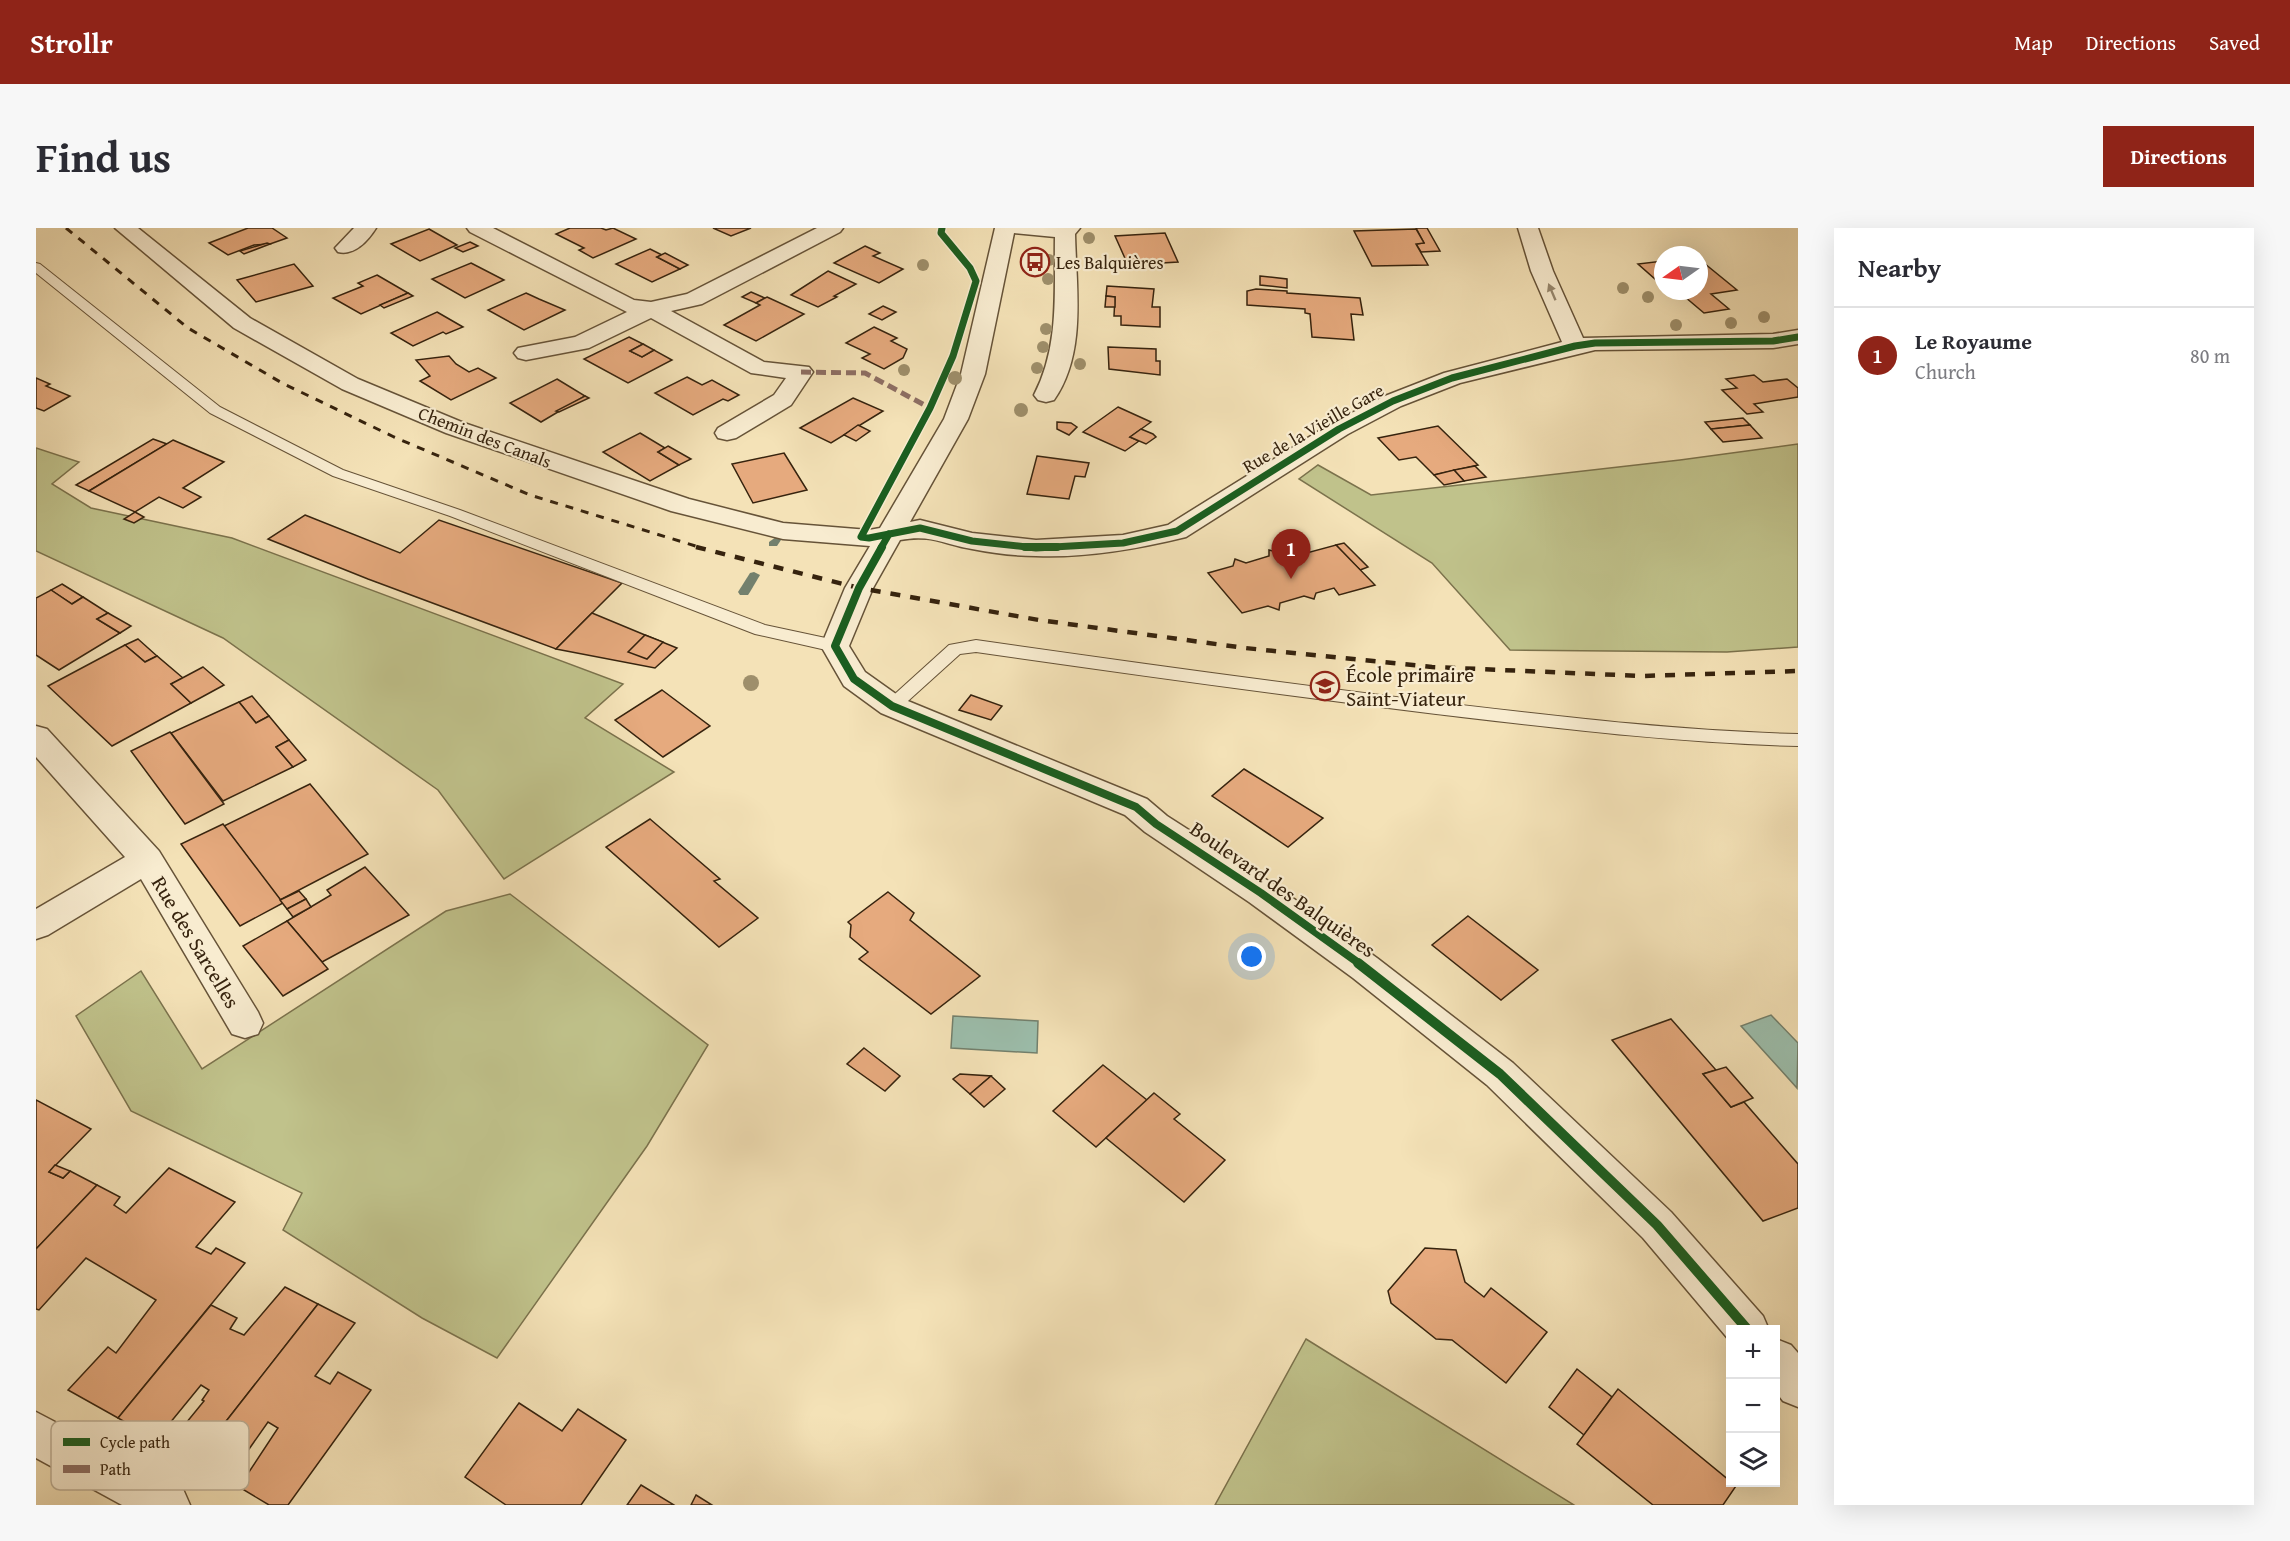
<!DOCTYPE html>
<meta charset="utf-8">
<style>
:root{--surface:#fff;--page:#f7f7f7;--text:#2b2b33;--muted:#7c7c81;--line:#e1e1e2;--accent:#8f2418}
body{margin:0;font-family:"Gentium Book Plus",serif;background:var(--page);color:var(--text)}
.controls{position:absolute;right:18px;bottom:18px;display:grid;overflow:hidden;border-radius:0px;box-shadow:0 6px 24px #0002}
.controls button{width:54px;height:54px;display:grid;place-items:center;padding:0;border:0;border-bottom:2px solid var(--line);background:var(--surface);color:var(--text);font:30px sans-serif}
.compass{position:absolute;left:1618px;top:18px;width:54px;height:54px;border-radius:50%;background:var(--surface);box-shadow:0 6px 24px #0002;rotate:256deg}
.you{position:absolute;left:1216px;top:729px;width:21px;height:21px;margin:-15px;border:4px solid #fff;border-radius:50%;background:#1a73e8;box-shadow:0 0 0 9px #1a73e833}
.badge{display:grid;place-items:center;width:39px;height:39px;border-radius:50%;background:var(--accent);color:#fff;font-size:20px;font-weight:700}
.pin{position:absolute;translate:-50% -50px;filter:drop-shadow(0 2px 3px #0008)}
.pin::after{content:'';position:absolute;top:32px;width:21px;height:18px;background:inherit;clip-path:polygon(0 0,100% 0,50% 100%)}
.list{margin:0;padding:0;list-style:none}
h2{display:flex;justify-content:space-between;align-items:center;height:78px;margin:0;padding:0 24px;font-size:26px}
h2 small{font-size:20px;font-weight:400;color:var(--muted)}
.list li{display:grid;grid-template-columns:39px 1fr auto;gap:18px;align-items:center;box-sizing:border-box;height:96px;padding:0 24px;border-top:2px solid var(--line)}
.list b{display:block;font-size:22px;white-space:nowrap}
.list p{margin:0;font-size:20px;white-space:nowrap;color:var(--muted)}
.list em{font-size:20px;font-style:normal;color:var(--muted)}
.icon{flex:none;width:33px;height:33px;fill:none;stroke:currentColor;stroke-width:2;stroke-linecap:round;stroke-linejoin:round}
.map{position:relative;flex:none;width:1762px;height:1277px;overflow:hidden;border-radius:0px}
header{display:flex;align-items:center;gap:36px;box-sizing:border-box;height:84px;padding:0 30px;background:var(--accent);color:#fff}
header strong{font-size:28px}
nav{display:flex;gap:33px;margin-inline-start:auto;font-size:21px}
.intro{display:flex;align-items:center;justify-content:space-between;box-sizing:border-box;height:144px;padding:0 36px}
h1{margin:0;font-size:42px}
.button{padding:15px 27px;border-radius:0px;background:var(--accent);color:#fff;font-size:21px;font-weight:700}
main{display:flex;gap:36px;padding:0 36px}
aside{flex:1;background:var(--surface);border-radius:0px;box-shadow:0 6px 24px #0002}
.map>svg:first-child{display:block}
</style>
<header>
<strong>Strollr</strong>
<nav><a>Map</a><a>Directions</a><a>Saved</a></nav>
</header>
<div class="intro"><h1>Find us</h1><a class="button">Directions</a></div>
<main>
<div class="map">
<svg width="1762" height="1277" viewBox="0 0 1762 1277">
<rect width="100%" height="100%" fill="#f4e2b7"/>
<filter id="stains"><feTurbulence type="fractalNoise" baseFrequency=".00333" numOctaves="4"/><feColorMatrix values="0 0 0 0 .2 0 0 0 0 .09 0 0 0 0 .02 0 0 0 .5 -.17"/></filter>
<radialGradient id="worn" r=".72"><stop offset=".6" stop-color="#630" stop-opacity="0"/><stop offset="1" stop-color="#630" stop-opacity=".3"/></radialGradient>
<g fill="#c0c28b" stroke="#7b724c" stroke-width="1.5">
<polygon points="1762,216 1762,419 1691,424 1474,422 1396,335 1263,251 1282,237 1335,267 1644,232"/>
<polygon points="0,220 43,234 16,256 55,280 196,310 587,456 549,490 638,544 468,651 402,562 187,410 0,323"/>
<polygon points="474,666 672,817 611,918 461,1130 386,1090 247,1002 266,965 95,883 40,788 105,743 166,841 410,683"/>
<polygon points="1270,1111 1538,1277 1179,1277"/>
</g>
<g fill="#9cbeac" stroke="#73806d" stroke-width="1.5">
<polygon points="1735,787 1762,815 1761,860 1705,798"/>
<polygon points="917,788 1002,793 1001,825 915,820"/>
</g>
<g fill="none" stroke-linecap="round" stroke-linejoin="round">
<g fill="#73806d" fill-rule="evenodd">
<polygon points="740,309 744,310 745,312 741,318 733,318 733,314"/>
<polygon points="718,344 724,347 714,364 712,367 704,367 702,364 714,345"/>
</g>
</g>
<g fill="#e6aa7e" stroke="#36230e" stroke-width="1.5">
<polygon points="212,0 236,0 251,10 234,16 218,17 192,27 173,15"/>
<polygon points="534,0 565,0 570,2 577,0 600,11 557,30 543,22 548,20 520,6"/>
<polygon points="677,0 715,0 695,8"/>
<polygon points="1380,0 1391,0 1404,23 1385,24 1380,16 1388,15"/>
<polygon points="393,1 421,17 384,33 355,16"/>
<polygon points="1380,1 1388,15 1380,16 1392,37 1336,38 1318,3"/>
<polygon points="1129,5 1142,34 1092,37 1079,8"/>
<polygon points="434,14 442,18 427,24 419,20"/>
<polygon points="231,15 234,16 208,26 204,23"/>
<polygon points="829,18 844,25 837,28 867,41 843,55 798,35"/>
<polygon points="614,21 626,27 621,29 644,41 616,54 580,36"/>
<polygon points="629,25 652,37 644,41 621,29"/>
<polygon points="1663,31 1701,62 1675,66 1693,81 1668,85 1649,69 1641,70 1633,63 1663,63"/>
<polygon points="1627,33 1627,58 1602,36"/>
<polygon points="435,35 468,52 429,70 396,51"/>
<polygon points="258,36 277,58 220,74 201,52"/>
<polygon points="792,43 820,56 798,68 801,69 782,79 755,67"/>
<polygon points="341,47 372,65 325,86 297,70 327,58 322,55"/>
<polygon points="1224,48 1251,51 1251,60 1224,57"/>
<polygon points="1071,58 1118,61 1116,79 1124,79 1124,99 1085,97 1085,88 1078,88 1079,69 1070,68"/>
<polygon points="1220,61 1251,63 1251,65 1324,70 1327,87 1315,86 1318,112 1276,109 1274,86 1269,85 1269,81 1211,77 1211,63"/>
<polygon points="715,64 729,70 720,75 706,69"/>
<polygon points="372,65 377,68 348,80 344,77"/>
<polygon points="490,65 503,71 529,82 488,102 452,82"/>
<polygon points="1070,68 1079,69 1079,79 1069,79"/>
<polygon points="731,69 768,86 720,113 688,97 724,77 720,75"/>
<polygon points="847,78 860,84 846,92 833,86"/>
<polygon points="401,84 427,99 410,106 407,104 377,118 355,105"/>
<polygon points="838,99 861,110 855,113 871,121 867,130 848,141 826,130 834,126 810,115"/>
<polygon points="593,109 607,116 594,123 606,129 618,122 636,132 592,155 548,131"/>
<polygon points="607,116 618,122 606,129 594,123"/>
<polygon points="1072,119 1120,121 1120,133 1124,133 1124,147 1073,141"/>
<polygon points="413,128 420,136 433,144 442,140 460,150 415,172 384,153 394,148 380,132"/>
<polygon points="1718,147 1727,154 1751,151 1762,160 1762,169 1718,176 1727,184 1711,186 1686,162 1701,160 1690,151"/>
<polygon points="651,149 666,157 676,152 703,167 692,173 687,171 657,187 619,165"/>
<polygon points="0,150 14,156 10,158 34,168 8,183 0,180"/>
<polygon points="521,151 549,168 505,194 474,175"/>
<polygon points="549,168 553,170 523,184 520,183"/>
<polygon points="817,170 847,183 795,215 764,200"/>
<polygon points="1082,179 1115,194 1094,209 1103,213 1089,223 1047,204"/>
<polygon points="1707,190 1714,197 1675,201 1669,194"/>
<polygon points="1021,194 1035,195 1041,199 1033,207 1021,201"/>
<polygon points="822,197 834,203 820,213 808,207"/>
<polygon points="1714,197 1726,210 1687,214 1675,201"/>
<polygon points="1402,198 1442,237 1398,247 1380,229 1363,232 1342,210"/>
<polygon points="1105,201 1117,206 1120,209 1110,216 1094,209"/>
<polygon points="604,205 629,220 622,224 643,237 614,253 567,224"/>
<polygon points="117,211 131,216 53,263 40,257"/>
<polygon points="137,212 188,234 147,260 165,269 147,280 123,269 99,284 53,263"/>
<polygon points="632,218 655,231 643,237 622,224"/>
<polygon points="748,225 771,262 717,275 696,236"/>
<polygon points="1001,228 1053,235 1049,249 1039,248 1033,271 991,266"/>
<polygon points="1439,238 1450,249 1428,253 1418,242"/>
<polygon points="1418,242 1428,253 1408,257 1398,247"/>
<polygon points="99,284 108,289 98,295 88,291"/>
<polygon points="269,287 364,325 403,292 586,355 520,421 332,351 232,311"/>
<polygon points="1308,315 1332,339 1324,342 1300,317"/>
<polygon points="1300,317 1339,357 1303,367 1298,360 1280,365 1278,371 1268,368 1244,375 1243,382 1232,378 1206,385 1172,345 1197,338 1199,331 1210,335 1233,328 1233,322 1244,325 1262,321 1267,326"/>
<polygon points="26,356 47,369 36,376 15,362"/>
<polygon points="15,362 36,376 47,369 72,385 61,391 84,405 23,442 0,427 0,370"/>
<polygon points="72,385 95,398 84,405 61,391"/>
<polygon points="556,385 609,407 641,420 619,440 520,421"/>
<polygon points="609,407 627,414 611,431 592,424"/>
<polygon points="102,411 121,428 109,434 89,417"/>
<polygon points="89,417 109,434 121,428 147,450 135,456 155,475 76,518 12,458"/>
<polygon points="167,439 188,457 155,475 135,456"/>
<polygon points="626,462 674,498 627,529 579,492"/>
<polygon points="935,467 966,478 955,492 923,482"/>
<polygon points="216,468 233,488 220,495 203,474"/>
<polygon points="203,474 220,495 233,488 253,512 240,519 257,539 187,573 135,505"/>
<polygon points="134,504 188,576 149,596 95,523"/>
<polygon points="253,512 270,532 257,539 240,519"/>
<polygon points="1208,541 1287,590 1252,619 1176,568"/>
<polygon points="274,556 332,626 244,672 188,598"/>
<polygon points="614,591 684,651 678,653 722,690 683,719 570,619"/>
<polygon points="187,596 247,675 204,698 145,616"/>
<polygon points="329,639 373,687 286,734 251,693 295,667 291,662"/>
<polygon points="263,663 270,671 251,681 244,672"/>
<polygon points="852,664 878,685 874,692 944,748 895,786 823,731 832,724 814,709 815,697 812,694"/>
<polygon points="270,671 275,679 257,689 251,681"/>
<polygon points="1432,688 1502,742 1465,772 1396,717"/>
<polygon points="251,693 292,741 247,768 207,718"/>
<polygon points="1635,791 1680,842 1667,846 1695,879 1708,874 1762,936 1762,980 1727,993 1576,812"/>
<polygon points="828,820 864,848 849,863 811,836"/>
<polygon points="1067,837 1111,872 1060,919 1017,883"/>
<polygon points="1690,839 1717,870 1695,879 1667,846"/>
<polygon points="924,846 955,848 934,866 917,851"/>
<polygon points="955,848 969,861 948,879 934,866"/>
<polygon points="1118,865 1144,886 1138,891 1189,932 1148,974 1070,910"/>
<polygon points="0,872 55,901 13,944 27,950 34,943 61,957 0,1021"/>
<polygon points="19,937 34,943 27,950 13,944"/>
<polygon points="133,940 199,974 160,1019 175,1026 180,1020 209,1035 82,1190 32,1162 72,1119 80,1125 120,1072 50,1030 3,1082 0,1081 0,1021 61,957 84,969 78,977 90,985"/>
<polygon points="1389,1020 1420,1022 1429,1054 1448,1069 1455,1060 1511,1104 1470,1155 1416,1112 1400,1111 1355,1075 1352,1063"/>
<polygon points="249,1059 282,1076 173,1215 155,1205 147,1216 137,1211 168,1173 166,1172 173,1162 165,1157 120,1212 82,1190 175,1077 201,1090 194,1101 208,1107"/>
<polygon points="282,1076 319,1095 279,1148 294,1156 302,1144 335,1162 252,1277 233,1277 203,1259 242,1200 232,1194 197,1244 189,1240 196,1229 173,1215"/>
<polygon points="1541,1141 1576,1169 1548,1207 1513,1179"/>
<polygon points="1582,1161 1700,1258 1687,1277 1617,1277 1541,1216"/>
<polygon points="483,1175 526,1203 542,1181 590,1212 545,1277 470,1277 429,1249"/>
<polygon points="605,1257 638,1277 591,1277"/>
<polygon points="660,1267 676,1277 655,1277"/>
</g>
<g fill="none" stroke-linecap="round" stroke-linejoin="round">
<g stroke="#665338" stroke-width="2">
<g id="lane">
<polygon points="0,35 4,36 184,179 307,242 424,282 729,397 799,412 805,414 807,418 805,422 799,424 719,406 414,288 297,248 174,185 0,45"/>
<path d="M940 412C1093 434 1246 455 1400 474 1520 488 1641 503 1762 506V518C1641 515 1520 500 1400 486 1246 467 1093 446 940 424L924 426 862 482H850L847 478 850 474 913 417Z"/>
</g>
</g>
<g stroke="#665338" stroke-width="3">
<g id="street">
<path d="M79 0H102L214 90 322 151 428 195 653 271 747 295 833 302 844 300 908 191 925 146 959 0H1044L1039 6C1040 59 1051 125 1018 172L1010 174 1002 172 998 167C1024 117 1018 63 1019 9L978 5 949 146 932 191 874 294 884 292 936 305 1000 312 1087 307 1132 297 1294 196 1349 168 1408 145 1526 114 1495 43 1482 0H1502L1517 43 1547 110 1737 106 1762 102V116L1737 120 1559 122 1424 155 1365 178 1312 206 1150 309C1101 321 1051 330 1000 328 979 328 956 325 936 321 907 316 895 306 864 312L837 360 813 418 829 444 867 471 1111 571 1131 588 1237 656 1341 730 1477 835 1635 984 1727 1088 1733 1102H1694V1113L1607 1010 1451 857 1317 750 1213 674 1109 604 1089 587 845 485 808 458 785 418 809 360 834 318 747 311 635 283 410 205 306 161 198 100Z"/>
<path d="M318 0H340C332 13 318 28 302 24L299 20Z"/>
<polygon points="431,0 457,0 598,72 615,74 651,66 781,0 807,0 804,4 666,76 635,83 728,134 773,139 777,144 755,177 700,210 691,212 682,210 679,205 682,200 738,167 750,150 715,145 615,90 553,120 490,132 482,130 478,125 482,120 539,109 591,84 434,4"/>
<polygon points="0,498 11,501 123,623 222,784 227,795 222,806 209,810 196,806 105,651 12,707 0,711 0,681 89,629 0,529"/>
<polygon points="1740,1111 1755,1117 1762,1125 1762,1179 1747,1173 1740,1164"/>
<polygon points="0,1184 147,1261 154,1277 86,1277 0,1230"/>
</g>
</g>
<use href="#lane" fill="#f8ecd0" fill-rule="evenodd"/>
<use href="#street" fill="#f8ecd0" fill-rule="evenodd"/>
<polyline stroke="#36230e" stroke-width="3" stroke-dasharray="8 8" stroke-linecap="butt" points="30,0 152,100 246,155 358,209 494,267 666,320"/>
<polyline stroke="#36230e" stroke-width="4.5" stroke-dasharray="10 10" stroke-linecap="butt" points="660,319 823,360 1003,392 1209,420 1396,439 1606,448 1762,443"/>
<polyline stroke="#8d6e63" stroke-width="5" stroke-dasharray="10 5" stroke-linecap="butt" points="765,144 829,145 894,180 892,184"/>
<g stroke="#f8ecd0" stroke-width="10">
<g id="cycleway-far2">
<polyline points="906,0 905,5 934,40 940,53 917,128 894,180 825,309 833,310 884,300 936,313 1000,320 1087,315 1141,303 1303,201 1357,173 1416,150 1539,118 1559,115 1737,113 1762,109"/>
<polyline points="845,320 853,306"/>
</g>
</g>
<g stroke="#f8ecd0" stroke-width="12">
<g id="cycleway-far1">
<polyline points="846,319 823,360 799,418 818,451 856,478 1100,579 1120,596 1225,665 1324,736"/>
<polyline points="989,319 1021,319"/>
</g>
</g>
<g stroke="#f8ecd0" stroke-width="14">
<polyline id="cycleway" points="1322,735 1464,846 1621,997 1712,1102"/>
</g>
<use href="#cycleway-far2" stroke="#1b5e20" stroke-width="7"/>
<use href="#cycleway-far1" stroke="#1b5e20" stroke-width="8"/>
<use href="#cycleway" stroke="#1b5e20" stroke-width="10"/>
</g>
<g fill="#9e8f6b">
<circle cx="1053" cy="10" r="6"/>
<circle cx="1013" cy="32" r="6"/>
<circle cx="887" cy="37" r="6"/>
<circle cx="1012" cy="51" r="6"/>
<circle cx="1587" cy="60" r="6"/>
<circle cx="1612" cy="69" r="6"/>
<circle cx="1728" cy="89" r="6"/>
<circle cx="1695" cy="95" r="6"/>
<circle cx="1640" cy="97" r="6"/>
<circle cx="1010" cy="101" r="6"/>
<circle cx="1007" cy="119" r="6"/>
<circle cx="1044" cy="136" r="6"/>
<circle cx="1001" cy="140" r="6"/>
<circle cx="868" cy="142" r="6"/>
<circle cx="919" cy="150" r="7"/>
<circle cx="985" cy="182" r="7"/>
<circle cx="715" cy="455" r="8"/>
</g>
<defs><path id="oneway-solid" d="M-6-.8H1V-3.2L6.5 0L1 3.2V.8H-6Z" transform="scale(1.5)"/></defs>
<use fill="#97886f" href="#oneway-solid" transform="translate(1516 64) rotate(-113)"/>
<defs>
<g id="bus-ring" transform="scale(1.5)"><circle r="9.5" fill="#f8ecd0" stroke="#8f2418" stroke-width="1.5"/><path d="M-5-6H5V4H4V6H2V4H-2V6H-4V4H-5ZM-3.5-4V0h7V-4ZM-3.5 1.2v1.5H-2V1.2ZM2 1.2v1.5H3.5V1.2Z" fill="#8f2418"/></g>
<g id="school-ring" transform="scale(1.5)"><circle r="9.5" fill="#f8ecd0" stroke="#8f2418" stroke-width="1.5"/><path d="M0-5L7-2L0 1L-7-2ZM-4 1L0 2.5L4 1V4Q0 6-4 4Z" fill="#8f2418"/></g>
</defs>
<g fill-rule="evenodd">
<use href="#bus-ring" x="999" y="34"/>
<use href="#school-ring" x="1289" y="458"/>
</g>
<g text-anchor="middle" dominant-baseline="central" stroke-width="4.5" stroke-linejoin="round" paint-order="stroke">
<g font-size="18" fill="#36230e" stroke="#f8ecd0" text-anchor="start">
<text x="1020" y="34">Les Balquières</text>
</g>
<g font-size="18" fill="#36230e" stroke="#f8ecd0">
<text transform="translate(1277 200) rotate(-30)">Rue de la Vieille Gare</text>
<text transform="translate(449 209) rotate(21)">Chemin des Canals</text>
</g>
<g font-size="21" fill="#36230e" stroke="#f8ecd0" text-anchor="start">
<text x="1310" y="446">École primaire<tspan x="1310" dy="24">Saint-Viateur</tspan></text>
</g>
<g font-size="21" fill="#36230e" stroke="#f8ecd0">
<text transform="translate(1247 661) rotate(35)">Boulevard des Balquières</text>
<text transform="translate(160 714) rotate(59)">Rue des Sarcelles</text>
</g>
</g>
<rect x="15" y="1193" width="198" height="69" rx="9" fill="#f8ecd0" stroke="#beb096" stroke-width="1.5"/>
<rect x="27" y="1210" width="27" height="8" fill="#1b5e20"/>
<rect x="27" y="1237" width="27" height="8" fill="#8d6e63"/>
<g font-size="16" fill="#36230e">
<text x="64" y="1220">Cycle path</text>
<text x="64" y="1247">Path</text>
</g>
<rect width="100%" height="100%" filter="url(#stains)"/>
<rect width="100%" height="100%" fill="url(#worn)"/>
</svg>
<div class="controls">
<button>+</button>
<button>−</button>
<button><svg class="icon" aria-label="layers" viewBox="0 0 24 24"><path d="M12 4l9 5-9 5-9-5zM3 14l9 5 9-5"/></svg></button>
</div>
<svg class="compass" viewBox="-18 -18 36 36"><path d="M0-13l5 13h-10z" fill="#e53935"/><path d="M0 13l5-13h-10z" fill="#7c7c81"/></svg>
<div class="you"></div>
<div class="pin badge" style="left:1255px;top:351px">1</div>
</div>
<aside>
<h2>Nearby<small></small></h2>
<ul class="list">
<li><span class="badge">1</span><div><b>Le Royaume</b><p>Church</p></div><em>80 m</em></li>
</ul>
</aside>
</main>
